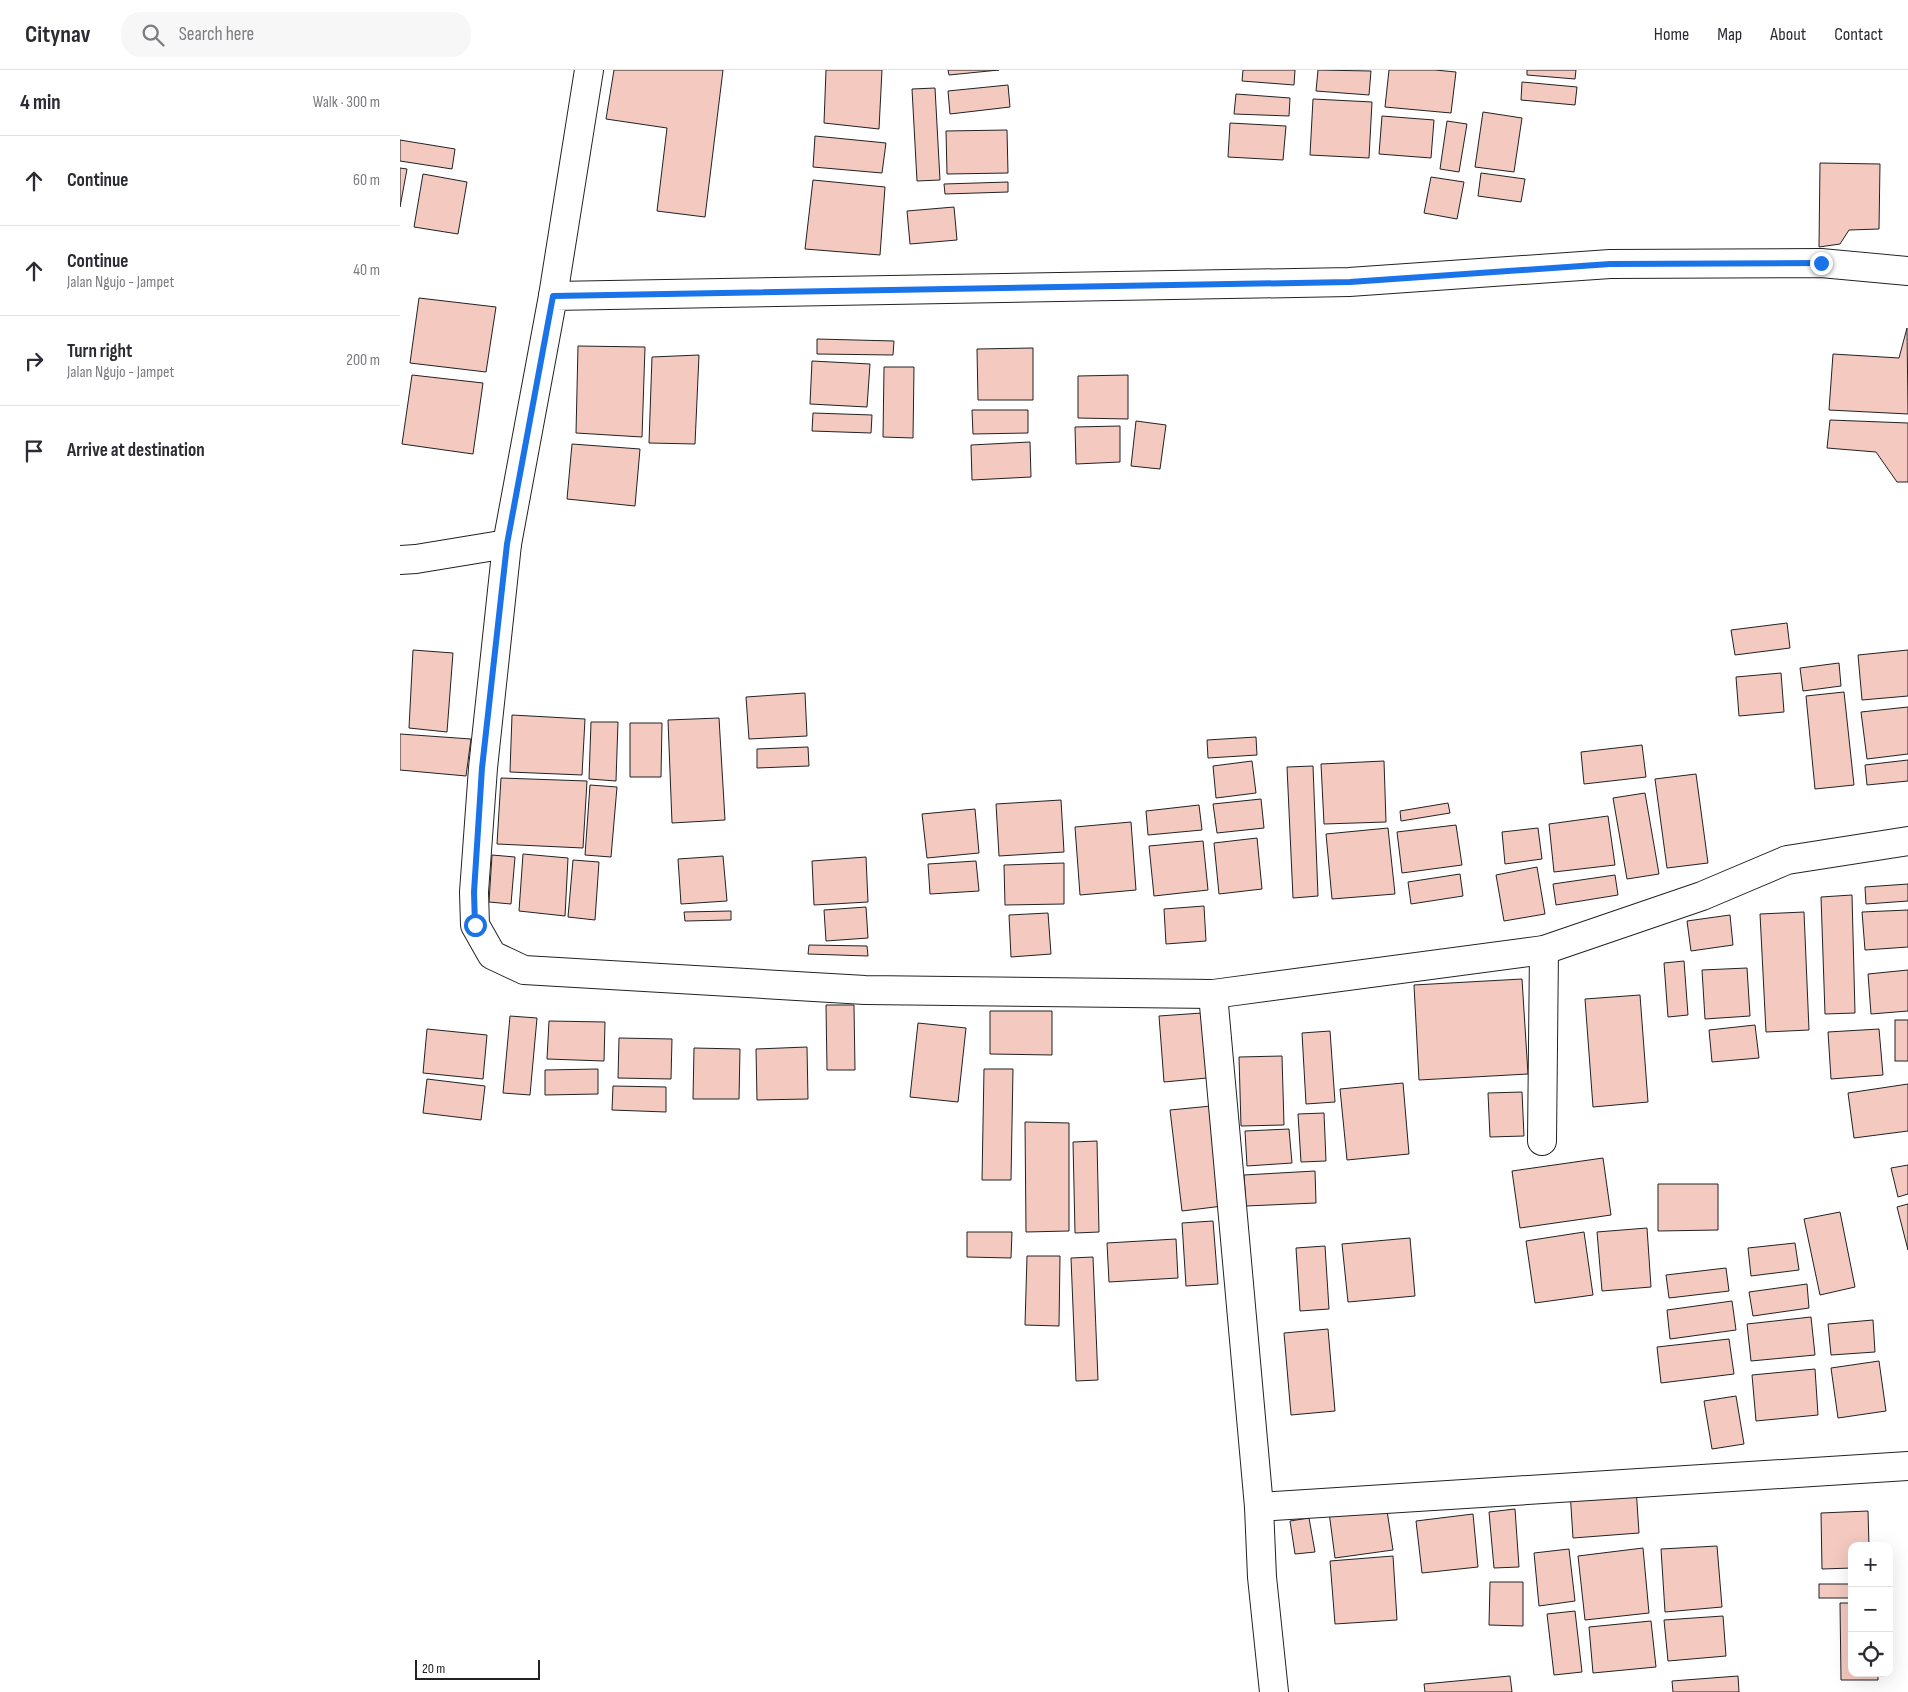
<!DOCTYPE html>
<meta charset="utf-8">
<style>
:root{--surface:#fff;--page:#f7f7f7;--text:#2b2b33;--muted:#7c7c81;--line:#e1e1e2}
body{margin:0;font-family:"Sofia Sans Condensed",sans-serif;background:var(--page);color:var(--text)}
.controls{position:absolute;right:15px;bottom:15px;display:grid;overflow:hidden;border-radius:10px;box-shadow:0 5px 20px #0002}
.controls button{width:45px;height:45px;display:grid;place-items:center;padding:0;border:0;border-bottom:1px solid var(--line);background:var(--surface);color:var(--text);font:25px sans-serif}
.scale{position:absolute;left:15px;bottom:12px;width:125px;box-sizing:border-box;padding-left:5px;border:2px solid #222;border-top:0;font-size:14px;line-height:18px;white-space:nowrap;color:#222;-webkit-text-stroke:4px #fff;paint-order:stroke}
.stop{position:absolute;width:15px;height:15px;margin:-11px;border:4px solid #1a73e8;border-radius:50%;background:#fff}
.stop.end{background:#1a73e8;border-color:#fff;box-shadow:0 1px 5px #0008}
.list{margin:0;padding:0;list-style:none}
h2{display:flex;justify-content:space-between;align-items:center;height:65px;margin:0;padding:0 20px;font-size:21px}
h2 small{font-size:16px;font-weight:400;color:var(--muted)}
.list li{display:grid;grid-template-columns:32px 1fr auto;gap:15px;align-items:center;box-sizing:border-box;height:90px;padding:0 20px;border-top:1px solid var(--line)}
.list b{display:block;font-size:19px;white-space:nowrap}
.list p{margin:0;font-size:16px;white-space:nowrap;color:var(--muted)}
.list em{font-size:16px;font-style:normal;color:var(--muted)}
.icon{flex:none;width:28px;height:28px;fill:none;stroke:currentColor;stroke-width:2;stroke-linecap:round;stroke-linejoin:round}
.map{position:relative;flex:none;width:1508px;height:1622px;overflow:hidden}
header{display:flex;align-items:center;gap:30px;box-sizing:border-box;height:70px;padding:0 25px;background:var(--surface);border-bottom:1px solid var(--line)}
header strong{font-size:24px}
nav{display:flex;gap:28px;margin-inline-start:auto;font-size:18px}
.search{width:350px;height:45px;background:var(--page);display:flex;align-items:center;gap:12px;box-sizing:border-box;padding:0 18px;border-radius:20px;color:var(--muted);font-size:19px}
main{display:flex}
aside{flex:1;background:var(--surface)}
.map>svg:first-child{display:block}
</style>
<header>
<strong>Citynav</strong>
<div class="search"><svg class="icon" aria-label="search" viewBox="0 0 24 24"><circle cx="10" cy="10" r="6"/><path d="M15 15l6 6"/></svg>Search here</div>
<nav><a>Home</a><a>Map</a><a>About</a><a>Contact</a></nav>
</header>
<main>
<aside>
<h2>4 min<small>Walk · 300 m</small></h2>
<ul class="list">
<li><svg class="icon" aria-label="ahead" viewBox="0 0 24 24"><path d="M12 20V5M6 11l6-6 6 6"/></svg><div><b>Continue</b></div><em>60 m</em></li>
<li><svg class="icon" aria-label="ahead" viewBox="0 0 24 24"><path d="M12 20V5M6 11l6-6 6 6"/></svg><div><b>Continue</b><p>Jalan Ngujo - Jampet</p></div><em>40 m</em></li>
<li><svg class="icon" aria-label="right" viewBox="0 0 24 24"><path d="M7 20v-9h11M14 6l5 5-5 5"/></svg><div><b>Turn right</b><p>Jalan Ngujo - Jampet</p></div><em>200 m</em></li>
<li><svg class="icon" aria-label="arrive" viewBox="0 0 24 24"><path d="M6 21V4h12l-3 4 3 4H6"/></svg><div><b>Arrive at destination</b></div></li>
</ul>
</aside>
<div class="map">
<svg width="1508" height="1622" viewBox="0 0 1508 1622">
<rect width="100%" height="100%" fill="#fff"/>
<g fill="#f3c9c0" stroke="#222">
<polygon points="214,0 323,0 305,147 257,141 267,58 206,49"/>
<polygon points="426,0 482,0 479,59 424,53"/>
<polygon points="548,0 599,0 549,5"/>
<polygon points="843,0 895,0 894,15 842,11"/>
<polygon points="918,0 971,1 969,25 916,21"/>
<polygon points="989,0 1035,0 1056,2 1051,43 985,37"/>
<polygon points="1127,0 1176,0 1175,9 1127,5"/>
<polygon points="1122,12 1177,17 1175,35 1121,30"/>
<polygon points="608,15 610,37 550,44 548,21"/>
<polygon points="535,18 540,110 517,111 512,19"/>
<polygon points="836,24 890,28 889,46 834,44"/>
<polygon points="913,29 972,32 969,88 910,85"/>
<polygon points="1083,42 1122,48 1114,102 1075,97"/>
<polygon points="982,46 1034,50 1031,88 979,84"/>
<polygon points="1047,51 1067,54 1059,102 1040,99"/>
<polygon points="830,53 886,56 883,90 828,87"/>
<polygon points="607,60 608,103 547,104 546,61"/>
<polygon points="415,66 486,73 482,103 413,97"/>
<polygon points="0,70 55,79 52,99 0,91"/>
<polygon points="1420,93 1480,94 1479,159 1449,160 1440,174 1419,177"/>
<polygon points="0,98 7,99 0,137"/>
<polygon points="1081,103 1125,109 1121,132 1078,126"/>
<polygon points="23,104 67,112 58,164 14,157"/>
<polygon points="1031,107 1064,112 1057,149 1024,143"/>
<polygon points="413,110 485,117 480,185 405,179"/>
<polygon points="608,112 608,122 545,124 544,114"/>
<polygon points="554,137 557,170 510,174 507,141"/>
<polygon points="19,228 96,237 86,302 10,293"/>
<polygon points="1507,258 1508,344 1429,340 1433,284 1499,288"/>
<polygon points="417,269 494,271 493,285 417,284"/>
<polygon points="178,276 245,277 242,367 176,363"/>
<polygon points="633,278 633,330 578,330 577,279"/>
<polygon points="299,285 295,374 249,373 252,287"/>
<polygon points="412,291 470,294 467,337 410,334"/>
<polygon points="484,297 514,297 513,368 483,367"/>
<polygon points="12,305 83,313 73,384 2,374"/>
<polygon points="728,305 728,349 678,348 678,306"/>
<polygon points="572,340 628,340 628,363 573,364"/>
<polygon points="413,343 472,345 471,363 412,361"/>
<polygon points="1430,350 1508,353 1508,412 1497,412 1476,382 1427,378"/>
<polygon points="736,351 766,355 760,399 731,396"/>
<polygon points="720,356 720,392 676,394 675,357"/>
<polygon points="630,372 631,407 572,410 571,375"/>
<polygon points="172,374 240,379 235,436 167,429"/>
<polygon points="1387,553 1390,578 1335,585 1331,560"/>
<polygon points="13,580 53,583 47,662 9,658"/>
<polygon points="1508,580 1508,626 1462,630 1458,585"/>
<polygon points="1439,593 1441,616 1403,621 1400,598"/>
<polygon points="1381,603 1384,642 1339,646 1336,607"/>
<polygon points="1444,622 1454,715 1415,719 1406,626"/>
<polygon points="405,623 407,666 349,669 346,627"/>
<polygon points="1508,637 1508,684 1467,689 1461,642"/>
<polygon points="112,645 185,649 182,705 110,702"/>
<polygon points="319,648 325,750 272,753 268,650"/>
<polygon points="191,652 218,652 216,711 189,709"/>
<polygon points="230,653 262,653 261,707 230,707"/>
<polygon points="0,664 71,669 66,706 0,700"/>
<polygon points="856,667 857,685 808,688 807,670"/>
<polygon points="1242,675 1246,707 1184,714 1181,682"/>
<polygon points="408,677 409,696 357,698 357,679"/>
<polygon points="1508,690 1508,711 1467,715 1465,695"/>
<polygon points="852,691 856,723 816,728 813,696"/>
<polygon points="984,691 986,752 924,754 921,694"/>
<polygon points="913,696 918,826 893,828 887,697"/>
<polygon points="1296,704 1308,793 1267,798 1255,709"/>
<polygon points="101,708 187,711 183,778 97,774"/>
<polygon points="190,715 217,717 211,787 185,785"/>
<polygon points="1245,723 1259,804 1227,809 1213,728"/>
<polygon points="861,729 864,758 817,763 813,734"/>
<polygon points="661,730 664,782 599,786 596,734"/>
<polygon points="1048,733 1050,743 1001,751 1000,741"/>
<polygon points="799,735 802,760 748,765 746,741"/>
<polygon points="575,739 579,783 527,788 522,744"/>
<polygon points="1208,746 1215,795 1154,802 1149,754"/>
<polygon points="731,752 736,820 680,825 675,757"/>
<polygon points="1056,755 1062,795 1002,803 997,762"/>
<polygon points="988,758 995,824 932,829 926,764"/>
<polygon points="1138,758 1142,789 1105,794 1102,762"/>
<polygon points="857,768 862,819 819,824 814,773"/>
<polygon points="803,771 808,820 754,826 749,776"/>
<polygon points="123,784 168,788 165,846 119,841"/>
<polygon points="92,785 115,787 111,834 89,832"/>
<polygon points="323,786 327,831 281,834 278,789"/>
<polygon points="466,787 468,832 414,835 412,791"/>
<polygon points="173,790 199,792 195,850 168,847"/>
<polygon points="576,791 579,821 530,824 528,794"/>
<polygon points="664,793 664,834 605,835 604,795"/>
<polygon points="1137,797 1145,844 1104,851 1096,805"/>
<polygon points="1060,804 1063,826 1011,834 1008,812"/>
<polygon points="1215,805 1218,825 1156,835 1153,814"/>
<polygon points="1508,814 1508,831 1466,834 1465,817"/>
<polygon points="1452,825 1455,943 1425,944 1421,827"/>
<polygon points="804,836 806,871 766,874 764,839"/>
<polygon points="466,837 468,868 426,871 424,840"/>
<polygon points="1508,840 1508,877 1465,880 1462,842"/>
<polygon points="331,841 331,850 285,851 284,842"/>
<polygon points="1404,842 1409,960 1366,962 1360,844"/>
<polygon points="648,843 651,884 611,887 609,845"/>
<polygon points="1330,845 1333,875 1291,881 1287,851"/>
<polygon points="409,875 467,876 468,886 408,884"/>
<polygon points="1284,891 1288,945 1268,947 1264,893"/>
<polygon points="1347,898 1350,946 1305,949 1302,900"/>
<polygon points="1508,900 1508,941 1471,944 1468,904"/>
<polygon points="1122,909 1128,1004 1019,1010 1014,915"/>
<polygon points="1240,925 1248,1032 1193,1037 1185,929"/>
<polygon points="426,935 454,935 455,1000 427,1000"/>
<polygon points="590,941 652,941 652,985 590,984"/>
<polygon points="802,943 807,1008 764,1012 759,946"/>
<polygon points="110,946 137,948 130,1025 103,1023"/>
<rect x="1495" y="950" width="13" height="41"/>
<polygon points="149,951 205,952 204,991 147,989"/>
<polygon points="518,953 566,958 558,1032 510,1027"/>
<polygon points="1355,955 1359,988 1312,992 1309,960"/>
<polygon points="27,959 87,965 83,1009 23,1003"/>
<polygon points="1479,959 1483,1005 1431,1009 1428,962"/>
<polygon points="930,961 935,1032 906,1034 902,963"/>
<polygon points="219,968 272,969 271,1009 218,1008"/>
<polygon points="407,977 408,1029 357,1030 356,979"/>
<polygon points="294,978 340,979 339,1029 293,1029"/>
<polygon points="882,986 884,1055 841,1056 839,987"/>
<polygon points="198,999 198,1024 145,1025 145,1000"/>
<polygon points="584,999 613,999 611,1110 582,1110"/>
<polygon points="27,1009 85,1016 81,1050 23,1043"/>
<polygon points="1003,1013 1009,1084 947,1090 940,1019"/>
<polygon points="1508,1014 1508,1061 1454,1068 1448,1023"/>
<polygon points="213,1016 266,1017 266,1042 212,1040"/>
<polygon points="1122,1022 1124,1066 1090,1067 1088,1023"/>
<polygon points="811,1036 823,1136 782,1141 770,1040"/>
<polygon points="924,1043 926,1091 901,1092 898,1044"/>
<polygon points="625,1052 669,1053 669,1161 626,1162"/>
<polygon points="889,1059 892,1093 847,1096 845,1061"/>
<polygon points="697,1071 699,1162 675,1163 673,1072"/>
<polygon points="1203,1088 1211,1145 1120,1158 1112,1101"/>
<polygon points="1508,1095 1508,1124 1498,1127 1491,1098"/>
<polygon points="915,1101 916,1133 846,1136 844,1105"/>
<polygon points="1258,1114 1318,1114 1318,1160 1258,1161"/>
<polygon points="1508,1134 1508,1180 1497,1137"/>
<polygon points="1440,1142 1455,1217 1420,1225 1404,1149"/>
<polygon points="813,1151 818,1214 786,1216 782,1153"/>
<polygon points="1247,1158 1251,1217 1202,1221 1197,1162"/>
<polygon points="567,1162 612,1162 611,1188 567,1187"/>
<polygon points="1184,1162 1193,1225 1135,1233 1126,1171"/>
<polygon points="1010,1168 1015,1226 948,1232 942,1174"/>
<polygon points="776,1169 778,1208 709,1212 707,1173"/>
<polygon points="1395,1173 1399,1200 1351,1206 1348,1178"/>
<polygon points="925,1176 929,1239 900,1241 896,1178"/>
<polygon points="627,1186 660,1186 659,1256 625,1255"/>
<polygon points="693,1187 698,1310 676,1311 671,1188"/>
<polygon points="1326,1198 1329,1221 1269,1228 1266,1205"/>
<polygon points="1407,1214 1409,1238 1353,1246 1349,1222"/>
<polygon points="1332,1231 1336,1260 1270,1269 1267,1240"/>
<polygon points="1411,1247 1415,1285 1351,1291 1347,1254"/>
<polygon points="1473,1250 1475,1282 1431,1285 1428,1254"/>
<polygon points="928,1259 935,1341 891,1345 884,1263"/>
<polygon points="1329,1269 1334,1304 1261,1313 1257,1277"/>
<polygon points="1479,1291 1486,1341 1438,1348 1431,1298"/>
<polygon points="1415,1299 1418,1345 1356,1351 1352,1305"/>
<polygon points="1336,1326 1344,1374 1312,1379 1304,1331"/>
<polygon points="1236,1417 1239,1463 1173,1468 1170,1421"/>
<polygon points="986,1434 993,1480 935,1488 929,1442"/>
<polygon points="1115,1439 1119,1497 1094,1498 1089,1442"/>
<polygon points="1468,1441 1469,1476 1452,1476 1452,1498 1422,1499 1421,1443"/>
<polygon points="1073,1444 1078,1497 1022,1503 1016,1451"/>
<polygon points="909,1448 915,1482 895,1484 890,1451"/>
<polygon points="1317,1476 1322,1537 1265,1542 1261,1479"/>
<polygon points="1243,1478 1249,1543 1185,1550 1178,1486"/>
<polygon points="1169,1479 1175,1531 1139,1536 1134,1483"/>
<polygon points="993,1486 997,1550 935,1554 930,1491"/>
<polygon points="1090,1512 1123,1512 1123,1556 1089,1555"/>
<rect x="1419" y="1514" width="33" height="14"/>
<polygon points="1440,1533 1452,1533 1452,1603 1478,1603 1478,1610 1441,1610"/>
<polygon points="1175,1541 1182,1602 1154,1605 1147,1544"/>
<polygon points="1323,1546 1326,1586 1268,1591 1264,1550"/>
<polygon points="1251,1551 1256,1597 1193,1603 1189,1557"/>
<polygon points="1110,1606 1112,1622 1025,1622 1024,1614"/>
<polygon points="1338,1606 1339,1622 1273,1622 1272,1611"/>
</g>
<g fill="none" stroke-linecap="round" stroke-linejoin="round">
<g stroke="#222" stroke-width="30">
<g id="street">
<polyline points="153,226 189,0"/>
<polyline points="107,474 83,698 74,822 75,855 92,885 124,900 465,920 813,924 1144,880 1302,826 1387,790 1508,771"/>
<polyline points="813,924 859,1437 862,1507 874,1622"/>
<polyline points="1142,1071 1144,880"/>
<polyline points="859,1437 1508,1396"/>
</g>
</g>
<g stroke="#222" stroke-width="30">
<polyline id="secondary" points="0,490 16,489 107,474 153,226 949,212 1210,194 1421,193 1508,201"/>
</g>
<use href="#street" stroke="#fff" stroke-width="28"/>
<use href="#secondary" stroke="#fff" stroke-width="28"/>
</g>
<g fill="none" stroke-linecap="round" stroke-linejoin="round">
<polyline stroke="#1a73e8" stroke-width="6" points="75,855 74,822 82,698 107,474 153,226 950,212 1210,194 1421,193"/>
</g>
</svg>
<div class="controls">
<button>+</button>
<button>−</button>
<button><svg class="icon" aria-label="locate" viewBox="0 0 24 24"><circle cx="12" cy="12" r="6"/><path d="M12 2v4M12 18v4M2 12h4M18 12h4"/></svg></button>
</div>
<div class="scale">20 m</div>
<div class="stop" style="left:75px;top:855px"></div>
<div class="stop end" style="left:1421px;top:193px"></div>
</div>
</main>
